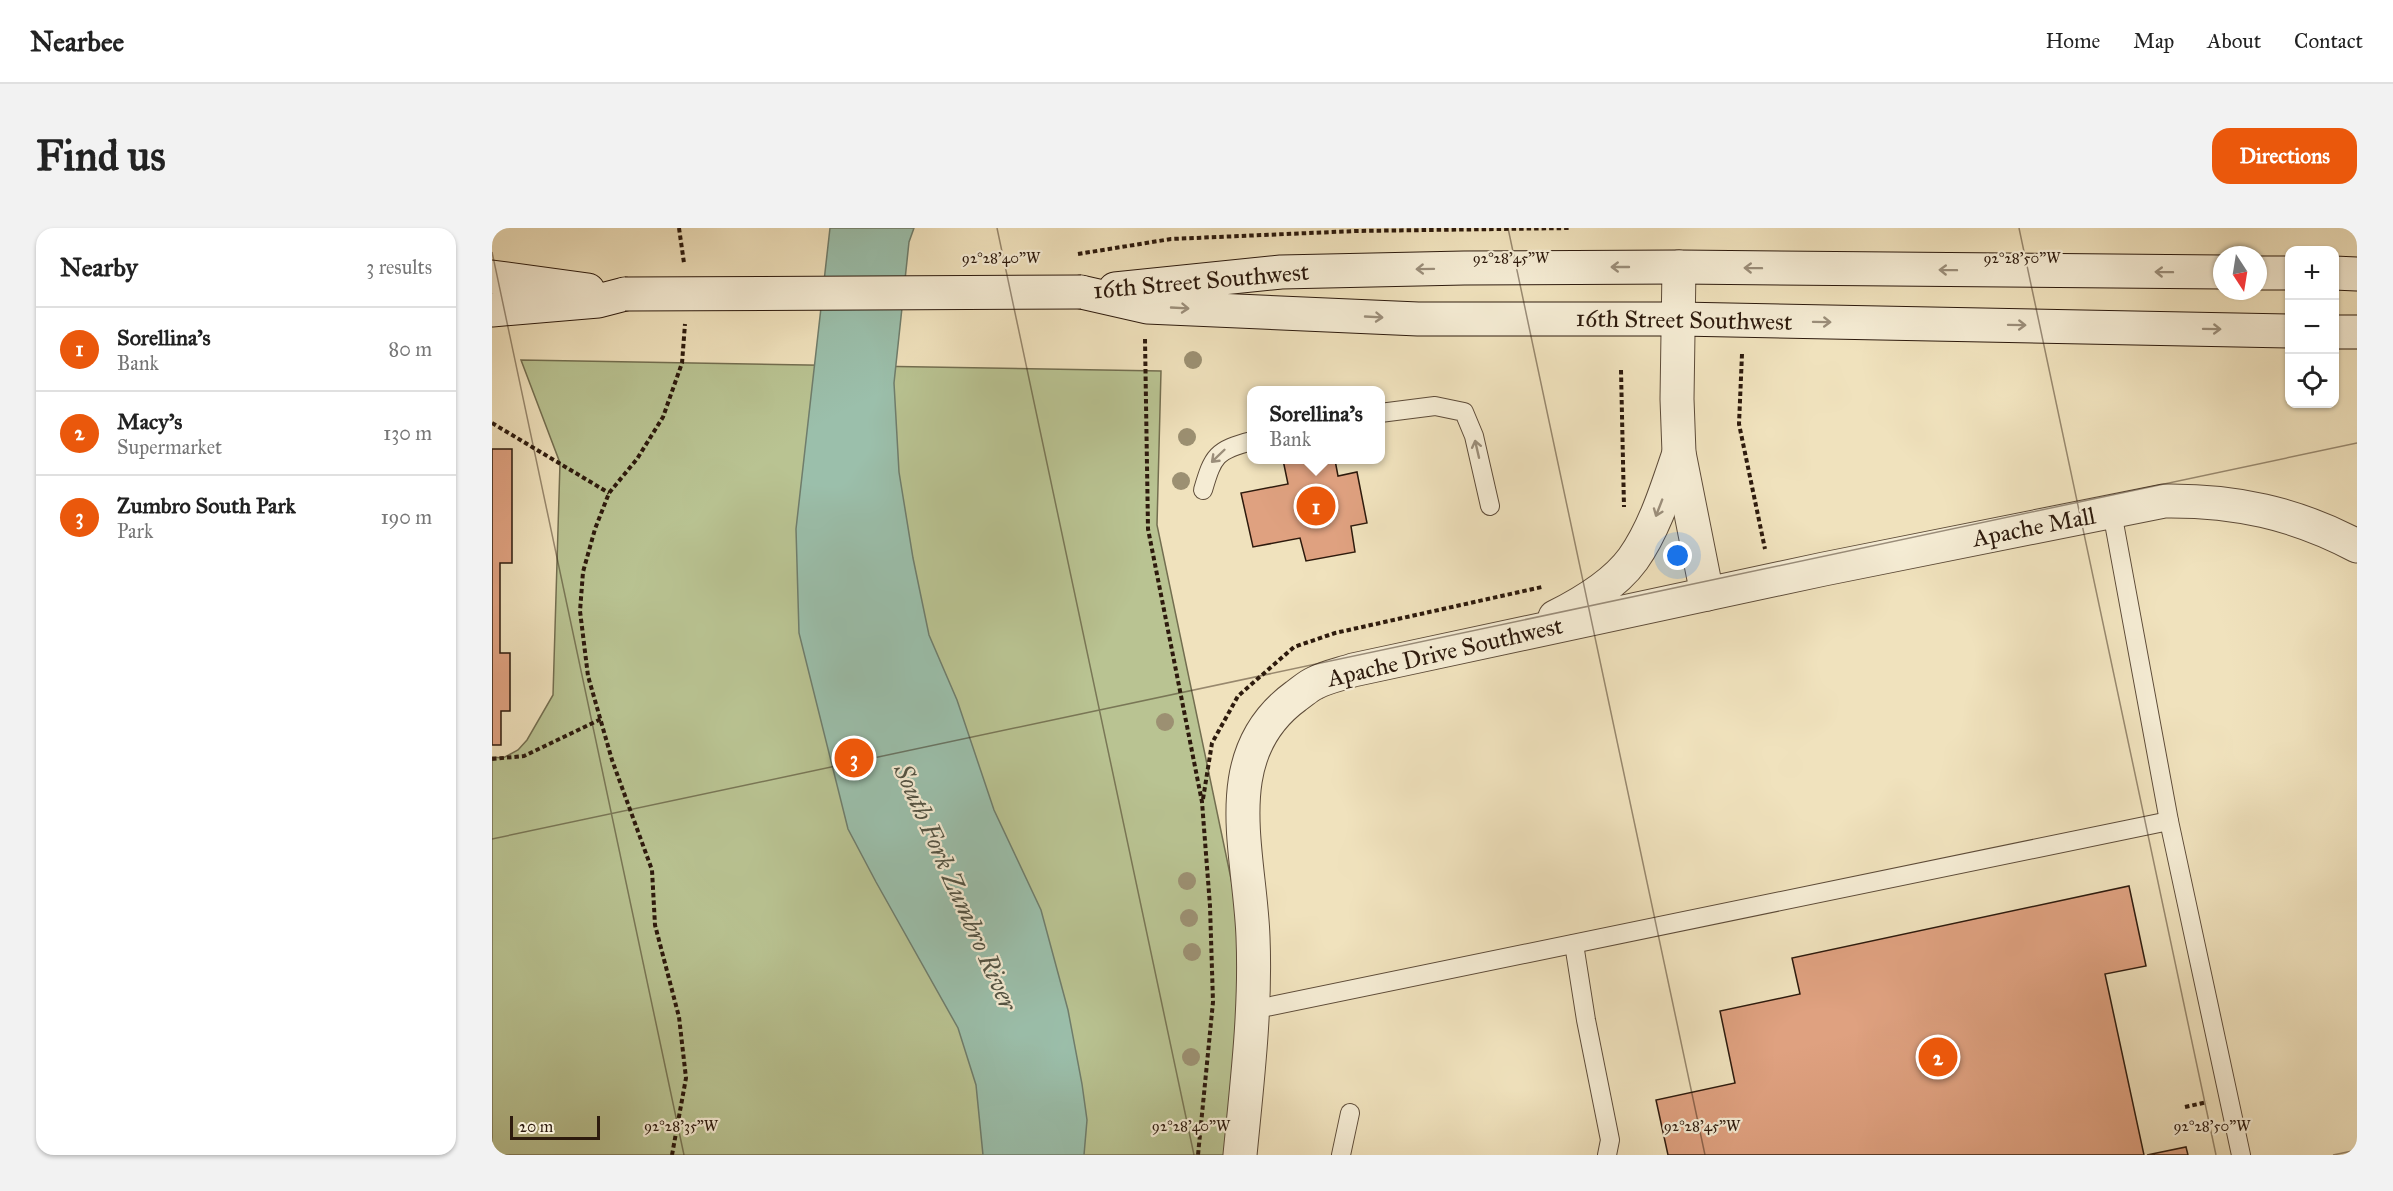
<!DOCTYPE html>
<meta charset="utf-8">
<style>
:root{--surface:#fff;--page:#f2f2f2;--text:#222;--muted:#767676;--line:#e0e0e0;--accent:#ea580c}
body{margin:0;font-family:"IM FELL Great Primer",serif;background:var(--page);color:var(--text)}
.controls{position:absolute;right:18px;top:18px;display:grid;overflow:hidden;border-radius:12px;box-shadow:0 2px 4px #0004}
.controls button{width:54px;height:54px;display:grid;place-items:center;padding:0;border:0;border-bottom:2px solid var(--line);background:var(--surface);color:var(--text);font:30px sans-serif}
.compass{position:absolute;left:1721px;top:18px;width:54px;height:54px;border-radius:50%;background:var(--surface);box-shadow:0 2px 4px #0004;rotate:168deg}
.scale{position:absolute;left:18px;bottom:15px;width:90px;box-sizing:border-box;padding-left:6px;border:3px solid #2d1a0d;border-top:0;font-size:16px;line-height:21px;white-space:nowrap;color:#2d1a0d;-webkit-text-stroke:4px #f5ecd4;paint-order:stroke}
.you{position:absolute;left:1186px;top:328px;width:21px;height:21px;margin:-15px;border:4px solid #fff;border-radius:50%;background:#1a73e8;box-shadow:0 0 0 9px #1a73e833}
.badge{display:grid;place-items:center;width:39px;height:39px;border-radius:50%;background:var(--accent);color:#fff;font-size:20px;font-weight:700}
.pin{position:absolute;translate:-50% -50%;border:3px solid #fff;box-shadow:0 2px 6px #0006}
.popup{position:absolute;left:755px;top:158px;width:138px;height:78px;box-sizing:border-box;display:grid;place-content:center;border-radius:12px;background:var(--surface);filter:drop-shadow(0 2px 4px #0005);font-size:20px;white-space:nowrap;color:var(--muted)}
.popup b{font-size:22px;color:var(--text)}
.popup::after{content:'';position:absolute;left:50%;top:100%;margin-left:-12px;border:12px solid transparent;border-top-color:var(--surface)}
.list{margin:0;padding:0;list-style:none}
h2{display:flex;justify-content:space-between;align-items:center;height:78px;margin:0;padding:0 24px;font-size:26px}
h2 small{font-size:20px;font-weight:400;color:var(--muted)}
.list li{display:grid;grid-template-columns:39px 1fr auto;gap:18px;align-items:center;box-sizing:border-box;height:84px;padding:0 24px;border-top:2px solid var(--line)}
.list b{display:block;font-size:22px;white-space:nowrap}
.list p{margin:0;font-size:20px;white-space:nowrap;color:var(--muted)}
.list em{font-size:20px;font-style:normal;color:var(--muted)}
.icon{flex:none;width:33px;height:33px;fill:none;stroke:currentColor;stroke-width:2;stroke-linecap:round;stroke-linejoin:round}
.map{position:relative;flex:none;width:1865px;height:927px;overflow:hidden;border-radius:18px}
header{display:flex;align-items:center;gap:36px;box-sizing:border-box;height:84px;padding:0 30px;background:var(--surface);border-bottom:2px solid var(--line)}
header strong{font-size:28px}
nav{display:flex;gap:33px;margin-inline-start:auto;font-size:21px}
.intro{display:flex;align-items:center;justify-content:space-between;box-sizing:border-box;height:144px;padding:0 36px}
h1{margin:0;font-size:42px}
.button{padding:15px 27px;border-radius:18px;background:var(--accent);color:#fff;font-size:21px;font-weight:700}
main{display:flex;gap:36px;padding:0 36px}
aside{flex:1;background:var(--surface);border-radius:18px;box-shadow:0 2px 4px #0004}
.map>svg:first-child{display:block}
</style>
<header>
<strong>Nearbee</strong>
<nav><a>Home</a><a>Map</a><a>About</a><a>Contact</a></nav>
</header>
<div class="intro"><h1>Find us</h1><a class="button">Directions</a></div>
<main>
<aside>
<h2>Nearby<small>3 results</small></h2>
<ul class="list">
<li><span class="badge">1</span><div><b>Sorellina's</b><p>Bank</p></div><em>80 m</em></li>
<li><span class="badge">2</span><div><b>Macy's</b><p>Supermarket</p></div><em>130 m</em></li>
<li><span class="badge">3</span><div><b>Zumbro South Park</b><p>Park</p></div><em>190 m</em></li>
</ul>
</aside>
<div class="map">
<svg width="1865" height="927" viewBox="0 0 1865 927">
<rect width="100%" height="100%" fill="#f0e2bd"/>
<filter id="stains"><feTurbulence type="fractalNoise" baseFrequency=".00333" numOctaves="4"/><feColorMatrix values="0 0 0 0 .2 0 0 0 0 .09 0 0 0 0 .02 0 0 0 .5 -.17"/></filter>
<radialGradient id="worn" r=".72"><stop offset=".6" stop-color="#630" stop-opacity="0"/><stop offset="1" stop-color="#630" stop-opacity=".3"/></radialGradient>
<polygon fill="#b9c392" stroke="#736e50" stroke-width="1.5" points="29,132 669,143 665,297 761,756 748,927 0,927 0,529 11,530 26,522 35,512 61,467 68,235"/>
<polygon fill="#9bbfab" stroke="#6f7d6c" stroke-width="1.5" points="338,0 422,0 417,14 402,155 407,244 421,330 437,407 465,472 502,582 549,682 576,782 590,856 595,892 592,927 491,927 484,857 466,800 384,654 356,601 307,405 304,301"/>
<g fill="#dfa180" stroke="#2d1a0d" stroke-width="1.5">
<polygon points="0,221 20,221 20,335 8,335 8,425 18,425 18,483 9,483 9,517 0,517"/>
<polygon points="791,232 843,232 846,248 865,244 875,295 859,298 863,324 814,333 808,310 761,319 749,265 796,256"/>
<polygon points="1637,658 1654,738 1613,746 1652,927 1176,927 1164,872 1243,855 1228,783 1308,766 1300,730"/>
<polygon points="1694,919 1696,927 1655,927"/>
</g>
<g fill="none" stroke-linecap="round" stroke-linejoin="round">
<g stroke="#5e4c39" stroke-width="20">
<g id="lane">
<polyline points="888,185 943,178 972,184 982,208 998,278"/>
<path d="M711 262C721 228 724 222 760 213"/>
<polyline points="1620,284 1677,593 1749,927"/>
<polyline points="1082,716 1094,792 1118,912 1115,927"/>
<polyline points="760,782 1677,593"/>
<polyline points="849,927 858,885"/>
</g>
</g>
<g stroke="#5e4c39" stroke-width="35">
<g id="street">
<polyline points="1187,39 1185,171 1187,225 1215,366"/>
<path d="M1063 389C1091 375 1122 357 1141 331 1163 300 1175 260 1187 225"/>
<path d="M748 927C755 855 764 782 761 709 758 624 723 527 804 468 810 464 816 458 823 455 834 449 849 446 861 442L1332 341 1672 273C1742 272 1803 285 1865 318"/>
</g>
</g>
<g stroke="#2d1a0d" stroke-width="35">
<g id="secondary">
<polyline points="1766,45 1798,45"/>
<polyline points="1842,45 1865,46"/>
<polyline points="0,49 96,62"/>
<polyline points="623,61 789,44 972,40 1187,39 1730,44"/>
<polyline points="589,64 655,79 926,91 1188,91 1798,103"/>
<polyline points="0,82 106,73 133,66"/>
<polyline points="1842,104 1865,104"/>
</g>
</g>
<g stroke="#2d1a0d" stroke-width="4" stroke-dasharray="4.5 3" stroke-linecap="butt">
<polyline points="187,0 192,35"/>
<polyline points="586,26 679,11 864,3 1079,0"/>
<polyline points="653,111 656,301 710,574 718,678 721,774 706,927"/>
<polyline points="1250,126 1247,196 1273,321"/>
<polyline points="1129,142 1132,279"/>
<polyline points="0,195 117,265"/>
<polyline points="0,531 32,528 109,491"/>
<polyline points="711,571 720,515 746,468 802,419 843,405 1050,359"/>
<polyline points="1693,879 1715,874"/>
<polyline points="180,927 194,850 187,789 163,697 160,642 120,532 96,448 88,383 91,344 103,301 117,265 145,231 171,189 190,135 193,96"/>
</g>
<use href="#lane" stroke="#f5ecd4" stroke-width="18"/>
<use href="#street" stroke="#f5ecd4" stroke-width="33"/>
<use href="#secondary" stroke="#f5ecd4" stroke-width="33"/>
<g stroke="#2d1a0d" stroke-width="35" stroke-linecap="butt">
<polyline id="secondary-bridge" points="133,66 589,64"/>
</g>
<use href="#secondary-bridge" stroke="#f5ecd4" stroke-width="33"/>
</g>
<g fill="#9c9072">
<circle cx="701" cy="132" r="9"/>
<circle cx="695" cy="209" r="9"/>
<circle cx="689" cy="253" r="9"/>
<circle cx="673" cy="494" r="9"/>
<circle cx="695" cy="653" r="9"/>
<circle cx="697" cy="690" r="9"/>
<circle cx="700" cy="724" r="9"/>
<circle cx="699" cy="829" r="9"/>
</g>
<defs><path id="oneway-shaft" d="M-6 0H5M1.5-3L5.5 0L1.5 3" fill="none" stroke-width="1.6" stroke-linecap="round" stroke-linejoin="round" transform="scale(1.5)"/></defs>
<g stroke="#9b8e7a">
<use href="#oneway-shaft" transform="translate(1128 39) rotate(180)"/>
<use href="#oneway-shaft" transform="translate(1261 40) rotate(-179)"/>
<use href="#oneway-shaft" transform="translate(933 41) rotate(179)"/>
<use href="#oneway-shaft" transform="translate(1456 42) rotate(-179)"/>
<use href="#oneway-shaft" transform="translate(1672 44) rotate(-179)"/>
<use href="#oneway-shaft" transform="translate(688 80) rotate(3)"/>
<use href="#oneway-shaft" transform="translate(882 89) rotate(3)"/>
<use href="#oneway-shaft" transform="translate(1330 94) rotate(1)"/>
<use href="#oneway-shaft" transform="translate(1525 97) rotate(1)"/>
<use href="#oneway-shaft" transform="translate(1720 101) rotate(1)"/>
<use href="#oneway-shaft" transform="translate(985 221) rotate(-103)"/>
<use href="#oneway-shaft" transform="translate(726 228) rotate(136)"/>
<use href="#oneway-shaft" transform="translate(1167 280) rotate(111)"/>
</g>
<path fill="none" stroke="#2d1a0d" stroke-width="1.5" stroke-opacity="0.45" d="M505 0 702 927M1016 0 1213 927M1527 0 1724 927M0 24 192 927M0 611 1865 215M1841 927 1865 922"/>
<g text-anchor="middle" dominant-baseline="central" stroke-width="4.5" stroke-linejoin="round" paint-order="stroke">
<g font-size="24" fill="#2d1a0d" stroke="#f5ecd4">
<text transform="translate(709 53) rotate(-5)">16th Street Southwest</text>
<text transform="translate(1192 92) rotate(1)">16th Street Southwest</text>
<text transform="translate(1542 299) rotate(-11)">Apache Mall</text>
<text transform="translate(953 424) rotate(-13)">Apache Drive Southwest</text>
</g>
<g font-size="26" font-style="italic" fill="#545444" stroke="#f5ecd4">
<text transform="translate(464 659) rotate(66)">South Fork Zumbro River</text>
</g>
</g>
<g font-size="15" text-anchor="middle" fill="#2d1a0d" stroke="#f5ecd4" stroke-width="4.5" stroke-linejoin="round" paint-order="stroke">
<text x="509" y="35">92°28'40"W</text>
<text x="1019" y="35">92°28'45"W</text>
<text x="1530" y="35">92°28'50"W</text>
<text x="189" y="903">92°28'35"W</text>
<text x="699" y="903">92°28'40"W</text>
<text x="1210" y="903">92°28'45"W</text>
<text x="1720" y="903">92°28'50"W</text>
</g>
<rect width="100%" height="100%" filter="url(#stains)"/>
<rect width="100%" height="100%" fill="url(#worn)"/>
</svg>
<div class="controls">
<button>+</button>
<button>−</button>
<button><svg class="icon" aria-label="locate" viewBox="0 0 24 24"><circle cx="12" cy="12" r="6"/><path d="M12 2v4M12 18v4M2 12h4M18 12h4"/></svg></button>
</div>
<svg class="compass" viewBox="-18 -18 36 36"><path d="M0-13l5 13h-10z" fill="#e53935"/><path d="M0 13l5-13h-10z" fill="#767676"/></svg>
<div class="scale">20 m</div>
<div class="you"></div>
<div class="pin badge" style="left:824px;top:278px">1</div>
<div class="popup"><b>Sorellina's</b>Bank</div>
<div class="pin badge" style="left:1446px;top:829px">2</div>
<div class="pin badge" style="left:362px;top:530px">3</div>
</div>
</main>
